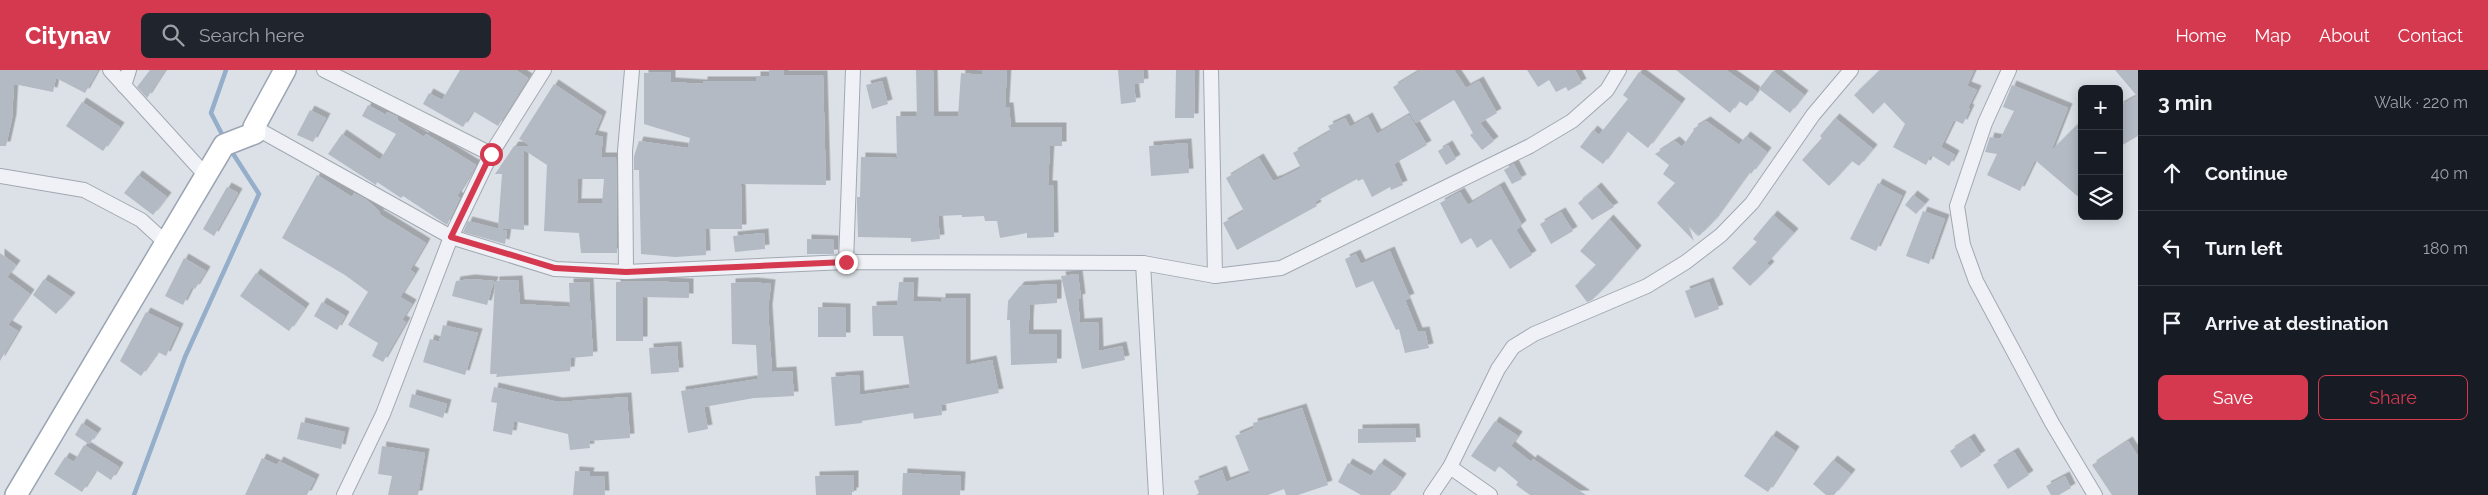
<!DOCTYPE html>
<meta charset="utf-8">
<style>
:root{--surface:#171b24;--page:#20242c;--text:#f1f3f6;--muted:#9ea1a6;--line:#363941;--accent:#d5394f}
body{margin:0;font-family:Raleway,sans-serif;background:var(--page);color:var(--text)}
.controls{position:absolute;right:15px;top:15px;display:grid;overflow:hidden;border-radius:8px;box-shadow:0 2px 12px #0003}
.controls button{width:45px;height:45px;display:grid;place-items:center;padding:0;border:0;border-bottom:1px solid var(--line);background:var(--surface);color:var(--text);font:25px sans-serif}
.stop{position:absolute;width:15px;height:15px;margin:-11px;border:4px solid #d5394f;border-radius:50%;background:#fff}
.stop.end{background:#d5394f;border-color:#fff;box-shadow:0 1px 5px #0008}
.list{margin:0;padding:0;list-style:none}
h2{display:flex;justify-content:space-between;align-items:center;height:65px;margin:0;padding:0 20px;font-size:21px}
h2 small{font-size:16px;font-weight:400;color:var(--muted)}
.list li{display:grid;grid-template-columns:32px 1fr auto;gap:15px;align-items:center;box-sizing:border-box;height:75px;padding:0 20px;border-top:1px solid var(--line)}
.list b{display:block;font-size:19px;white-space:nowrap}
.list em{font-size:16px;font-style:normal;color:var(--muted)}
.actions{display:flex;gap:10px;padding:15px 20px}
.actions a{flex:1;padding:11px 0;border:1px solid var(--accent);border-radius:8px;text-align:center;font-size:18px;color:var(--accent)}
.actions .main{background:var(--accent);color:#fff}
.icon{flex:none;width:28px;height:28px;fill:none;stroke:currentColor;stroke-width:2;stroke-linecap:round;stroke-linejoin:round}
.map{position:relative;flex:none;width:2138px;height:425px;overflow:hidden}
header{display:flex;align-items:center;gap:30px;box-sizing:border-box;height:70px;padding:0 25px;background:var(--accent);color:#fff}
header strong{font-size:24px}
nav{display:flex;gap:28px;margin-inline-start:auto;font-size:18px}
.search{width:350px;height:45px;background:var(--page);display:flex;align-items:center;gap:12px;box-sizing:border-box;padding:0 18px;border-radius:8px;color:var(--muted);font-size:19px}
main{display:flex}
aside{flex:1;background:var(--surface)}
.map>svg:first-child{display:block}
</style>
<header>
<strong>Citynav</strong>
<div class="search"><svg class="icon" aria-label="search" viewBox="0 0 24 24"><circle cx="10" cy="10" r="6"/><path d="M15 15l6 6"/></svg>Search here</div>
<nav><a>Home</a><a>Map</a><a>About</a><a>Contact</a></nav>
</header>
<main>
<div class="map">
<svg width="2138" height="425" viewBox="0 0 2138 425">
<defs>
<filter id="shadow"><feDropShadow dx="4.5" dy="-4.5" stdDeviation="0" flood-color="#0004"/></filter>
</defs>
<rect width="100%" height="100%" fill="#dce1e7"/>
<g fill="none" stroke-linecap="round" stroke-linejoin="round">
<g stroke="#95aeca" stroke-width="4.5">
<polyline points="224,68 211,43 226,0"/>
<polyline points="134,425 185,287 259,124 230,79"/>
</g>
</g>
<g fill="#b3bac4" fill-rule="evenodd" filter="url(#shadow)">
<polygon points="0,0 98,0 85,23 56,8 53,22 14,14 12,49 6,76 0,76"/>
<polygon points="150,0 165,0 147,28 137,17"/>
<polygon points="460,0 516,0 528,8 498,56 473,41 463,57 423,34 429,23 442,30"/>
<polygon points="769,0 784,0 784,5 823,5 826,115 741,114 742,159 705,159 706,185 675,187 641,184 639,100 634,100 634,86 639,71 688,78 690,68 644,54 644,3 671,2 671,12 703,14 703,11 756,11 756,6 770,6"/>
<polygon points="916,0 933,0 934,46 958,46 961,3 982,5 982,0 1007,0 1005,37 1009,37 1011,57 1062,57 1062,76 1050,76 1048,115 1053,115 1054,167 1027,168 1027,163 1000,168 997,151 985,151 984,146 962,147 962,145 938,146 940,169 911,172 911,168 858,167 857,135 857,127 860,127 861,87 897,88 896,46 917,46"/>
<polygon points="1118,0 1143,0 1144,13 1134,14 1136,32 1121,34"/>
<polygon points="1176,0 1195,0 1194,48 1175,48"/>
<polygon points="1421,0 1454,0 1466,18 1479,11 1497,43 1480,53 1494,71 1482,80 1470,65 1473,63 1454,30 1416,53 1393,17"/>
<polygon points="1527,0 1575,0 1582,13 1568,21 1566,17 1556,22 1549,10 1538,17"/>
<polygon points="1676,0 1726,0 1757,22 1747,36 1739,31 1730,43"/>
<polygon points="1880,0 1974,0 1967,16 1977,20 1968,38 1970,39 1963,54 1954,50 1941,77 1955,85 1949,96 1931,85 1926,95 1893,77 1905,54 1884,32 1873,44 1854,25"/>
<polygon points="2115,0 2138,0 2138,66 2119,77 2119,58 2123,59 2119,56 2119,36 2137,26"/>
<polygon points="1773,1 1804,25 1790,43 1759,19"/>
<polygon points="1639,2 1681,33 1648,78 1627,61 1603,94 1580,77 1593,60 1599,65 1628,29 1623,25"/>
<polygon points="882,11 888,34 872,39 866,15"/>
<path d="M554 14 602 46 594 65 603 67 601 87H616L617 183H581L579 163 544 161 547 95 524 80V160L498 158 502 104H495L514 76H531L519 69ZM578 109H604L602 133H577Z"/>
<polygon points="2012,15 2068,38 2051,81 2082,50 2082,130 2035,90 2020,121 1987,105 1997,84 1985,82 1990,67 2000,69 2014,41 2003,37"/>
<polygon points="82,32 120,57 103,81 66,56"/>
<polygon points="368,35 386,45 387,42 398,47 397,50 424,67 426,64 476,95 457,126 460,128 447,155 403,126 401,128 377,112 376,115 328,84 342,64 380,90 396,64 362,46"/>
<polygon points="310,40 326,48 313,72 297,65"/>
<polygon points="1409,45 1427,75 1394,94 1403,115 1391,120 1390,117 1372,127 1363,109 1358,111 1357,109 1315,132 1317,136 1237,180 1223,153 1244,141 1226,108 1259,88 1273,111 1279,109 1301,98 1293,83 1331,61 1328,56 1345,48 1350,57 1368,47 1377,64"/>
<polygon points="1835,48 1873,79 1859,96 1852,91 1829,116 1802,90 1822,68 1820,66"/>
<polygon points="1706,51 1739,75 1746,66 1767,82 1751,104 1749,102 1713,152 1699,166 1688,154 1694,171 1657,133 1675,113 1663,104 1669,95 1655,84 1675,71 1682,77 1694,60 1693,59"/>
<polygon points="1187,73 1189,103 1151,106 1149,76"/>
<polygon points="1448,75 1456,89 1446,95 1438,81"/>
<polygon points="1514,94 1522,109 1512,114 1504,100"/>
<polygon points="138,105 167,127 153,145 124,123"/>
<polygon points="317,105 352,127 354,123 367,130 380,142 379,144 426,173 410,200 415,203 400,227 412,234 402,250 406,252 383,292 372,286 378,273 348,255 368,222 345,205 282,168"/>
<polygon points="1878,113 1902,126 1876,181 1850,169"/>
<polygon points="1500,116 1522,155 1516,160 1532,185 1510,199 1491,169 1477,178 1471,168 1461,174 1440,133 1460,122 1468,135"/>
<polygon points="227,117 238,123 214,166 203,159"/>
<polygon points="1597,117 1614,137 1592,150 1578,133"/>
<polygon points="1913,125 1925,134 1916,144 1905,135"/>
<polygon points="1923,141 1945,149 1929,194 1906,186"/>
<polygon points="1561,142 1573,161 1551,174 1540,154"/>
<polygon points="1773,145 1794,163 1767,193 1770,196 1750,216 1732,198 1757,172 1753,169"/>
<polygon points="1609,149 1637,180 1606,216 1592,230 1587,232 1575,216 1596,195 1580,181"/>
<polygon points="468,151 507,161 505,174 463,162"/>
<polygon points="764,163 765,179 735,182 733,166"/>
<polygon points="807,169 834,170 834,184 807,184"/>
<polygon points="1390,181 1410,228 1405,230 1418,262 1425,261 1429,278 1405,283 1399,259 1396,260 1373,211 1356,218 1345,189 1356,184 1361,194"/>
<polygon points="0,183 16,195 7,207 30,224 8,255 18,261 0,291"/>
<polygon points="184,188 206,201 195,219 192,217 183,235 165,226"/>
<polygon points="256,203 305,238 289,261 240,226"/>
<polygon points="1078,204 1081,228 1078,229 1080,253 1098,252 1099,281 1122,276 1125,290 1082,299 1061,206"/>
<polygon points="44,209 71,227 56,244 33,225"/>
<polygon points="471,209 494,211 487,235 452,226 456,211"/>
<polygon points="518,210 520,234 570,237 569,213 589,212 593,286 571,288 570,301 496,307 497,304 490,304 495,211"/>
<polygon points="651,211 689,213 689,228 643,227 643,271 616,271 616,212"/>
<polygon points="753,212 771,214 768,239 772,302 792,301 794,326 754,328 704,337 708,359 688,363 681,321 758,309 756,275 732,274 731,213"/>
<polygon points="899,212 914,212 913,231 941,232 941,228 966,228 966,295 992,290 999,323 941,335 942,345 914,349 913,343 862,351 862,353 835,356 831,307 859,305 860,325 910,318 903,266 873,266 872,236 897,235"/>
<polygon points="1709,212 1719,239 1695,248 1685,221"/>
<polygon points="1057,214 1057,233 1030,235 1029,251 1029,264 1057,264 1057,293 1011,295 1010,250 1007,250 1008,231 1020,216"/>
<polygon points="322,232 345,246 337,260 314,246"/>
<polygon points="818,237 846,238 846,267 818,267"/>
<polygon points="146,242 179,258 166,286 158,282 141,306 120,291"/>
<polygon points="443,255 478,263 465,305 423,292 430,269 439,272"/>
<polygon points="677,276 679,302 651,304 649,278"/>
<polygon points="494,317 558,332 627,327 630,368 589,371 590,378 570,380 568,364 514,351 512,365 493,361 497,333 491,332"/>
<polygon points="412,324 447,334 443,348 409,337"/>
<polygon points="1302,338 1328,415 1298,425 1286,425 1284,419 1268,425 1196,425 1199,423 1194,411 1222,400 1226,412 1250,403 1235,366 1254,358 1253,353"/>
<polygon points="1495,351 1518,366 1511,376 1531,392 1533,389 1586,425 1530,425 1516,415 1518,412 1499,396 1495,402 1471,386"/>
<polygon points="301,352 345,362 341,379 297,369"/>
<polygon points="82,353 97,363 89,374 75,365"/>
<polygon points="1415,358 1416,372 1358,373 1358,359"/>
<polygon points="1772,365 1795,381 1768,422 1744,406"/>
<polygon points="1970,368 1981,385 1961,398 1950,381"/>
<polygon points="2128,371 2138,386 2138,425 2112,425 2092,395"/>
<polygon points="84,375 119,397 111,410 96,400 82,422 54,404 65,387 74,392"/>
<polygon points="382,376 425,383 418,425 388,425 392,406 378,404"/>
<polygon points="2014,382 2029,405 2008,419 1993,395"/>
<polygon points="262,388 277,395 279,391 315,409 307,425 245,425"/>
<polygon points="1833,390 1851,404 1834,425 1826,425 1813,414"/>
<polygon points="1348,393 1371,406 1380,393 1402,408 1390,425 1361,425 1338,412"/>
<polygon points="575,401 590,402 589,406 604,406 605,425 573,425"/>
<polygon points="903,403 961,406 960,425 902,425"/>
<polygon points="854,405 854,422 852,422 852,425 816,425 815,406"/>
<polygon points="2065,406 2071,418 2059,425 2051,425 2046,416"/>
</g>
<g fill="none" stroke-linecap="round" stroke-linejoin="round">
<g stroke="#a1a8b1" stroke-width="16">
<g id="minor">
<polyline points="110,0 200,99 211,98"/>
<polyline points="324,0 491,84"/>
<polyline points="1211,0 1215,206"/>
<polyline points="2009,0 1985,53 1957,136 1963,175 1976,211 2052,353 2095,425"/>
<polyline points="124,16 129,0"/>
<polyline points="254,57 451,167 555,199 626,202 846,192 1143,193 1215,206 1281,198 1530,76 1572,51 1607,20 1619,0"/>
<polyline points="0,106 84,120 141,150 165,172"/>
<polyline points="846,192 853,0"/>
<polyline points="1143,193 1156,425"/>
<polyline points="626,202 625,81 632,0"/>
<polyline points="1450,397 1490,425"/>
<polyline points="344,425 383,344 451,167 491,84 544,0"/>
<polyline points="1431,425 1450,397 1498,299 1513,277 1534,264 1647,216 1686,192 1721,165 1752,133 1813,45 1851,0"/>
</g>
</g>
<g stroke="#9ba5b4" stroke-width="24">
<polyline id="primary" points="16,425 224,75 255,63 254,57 285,0"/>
</g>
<use href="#minor" stroke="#eff1f6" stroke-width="14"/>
<use href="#primary" stroke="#fff" stroke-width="21"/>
</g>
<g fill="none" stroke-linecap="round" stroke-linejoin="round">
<polyline stroke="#d5394f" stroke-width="6" points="491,84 451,167 555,198 626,202 846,192"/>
</g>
</svg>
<div class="controls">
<button>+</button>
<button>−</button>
<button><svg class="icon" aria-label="layers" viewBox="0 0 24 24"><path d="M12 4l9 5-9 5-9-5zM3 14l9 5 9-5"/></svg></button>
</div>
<div class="stop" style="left:491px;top:84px"></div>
<div class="stop end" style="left:846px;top:192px"></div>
</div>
<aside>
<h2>3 min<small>Walk · 220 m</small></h2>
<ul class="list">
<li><svg class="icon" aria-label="ahead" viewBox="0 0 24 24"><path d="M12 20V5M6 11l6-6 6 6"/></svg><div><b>Continue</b></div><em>40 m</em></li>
<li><svg class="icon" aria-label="left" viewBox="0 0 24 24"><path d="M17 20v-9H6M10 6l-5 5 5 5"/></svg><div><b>Turn left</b></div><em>180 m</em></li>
<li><svg class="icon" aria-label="arrive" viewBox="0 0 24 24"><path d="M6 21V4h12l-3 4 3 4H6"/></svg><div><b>Arrive at destination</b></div></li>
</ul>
<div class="actions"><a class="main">Save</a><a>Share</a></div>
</aside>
</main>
